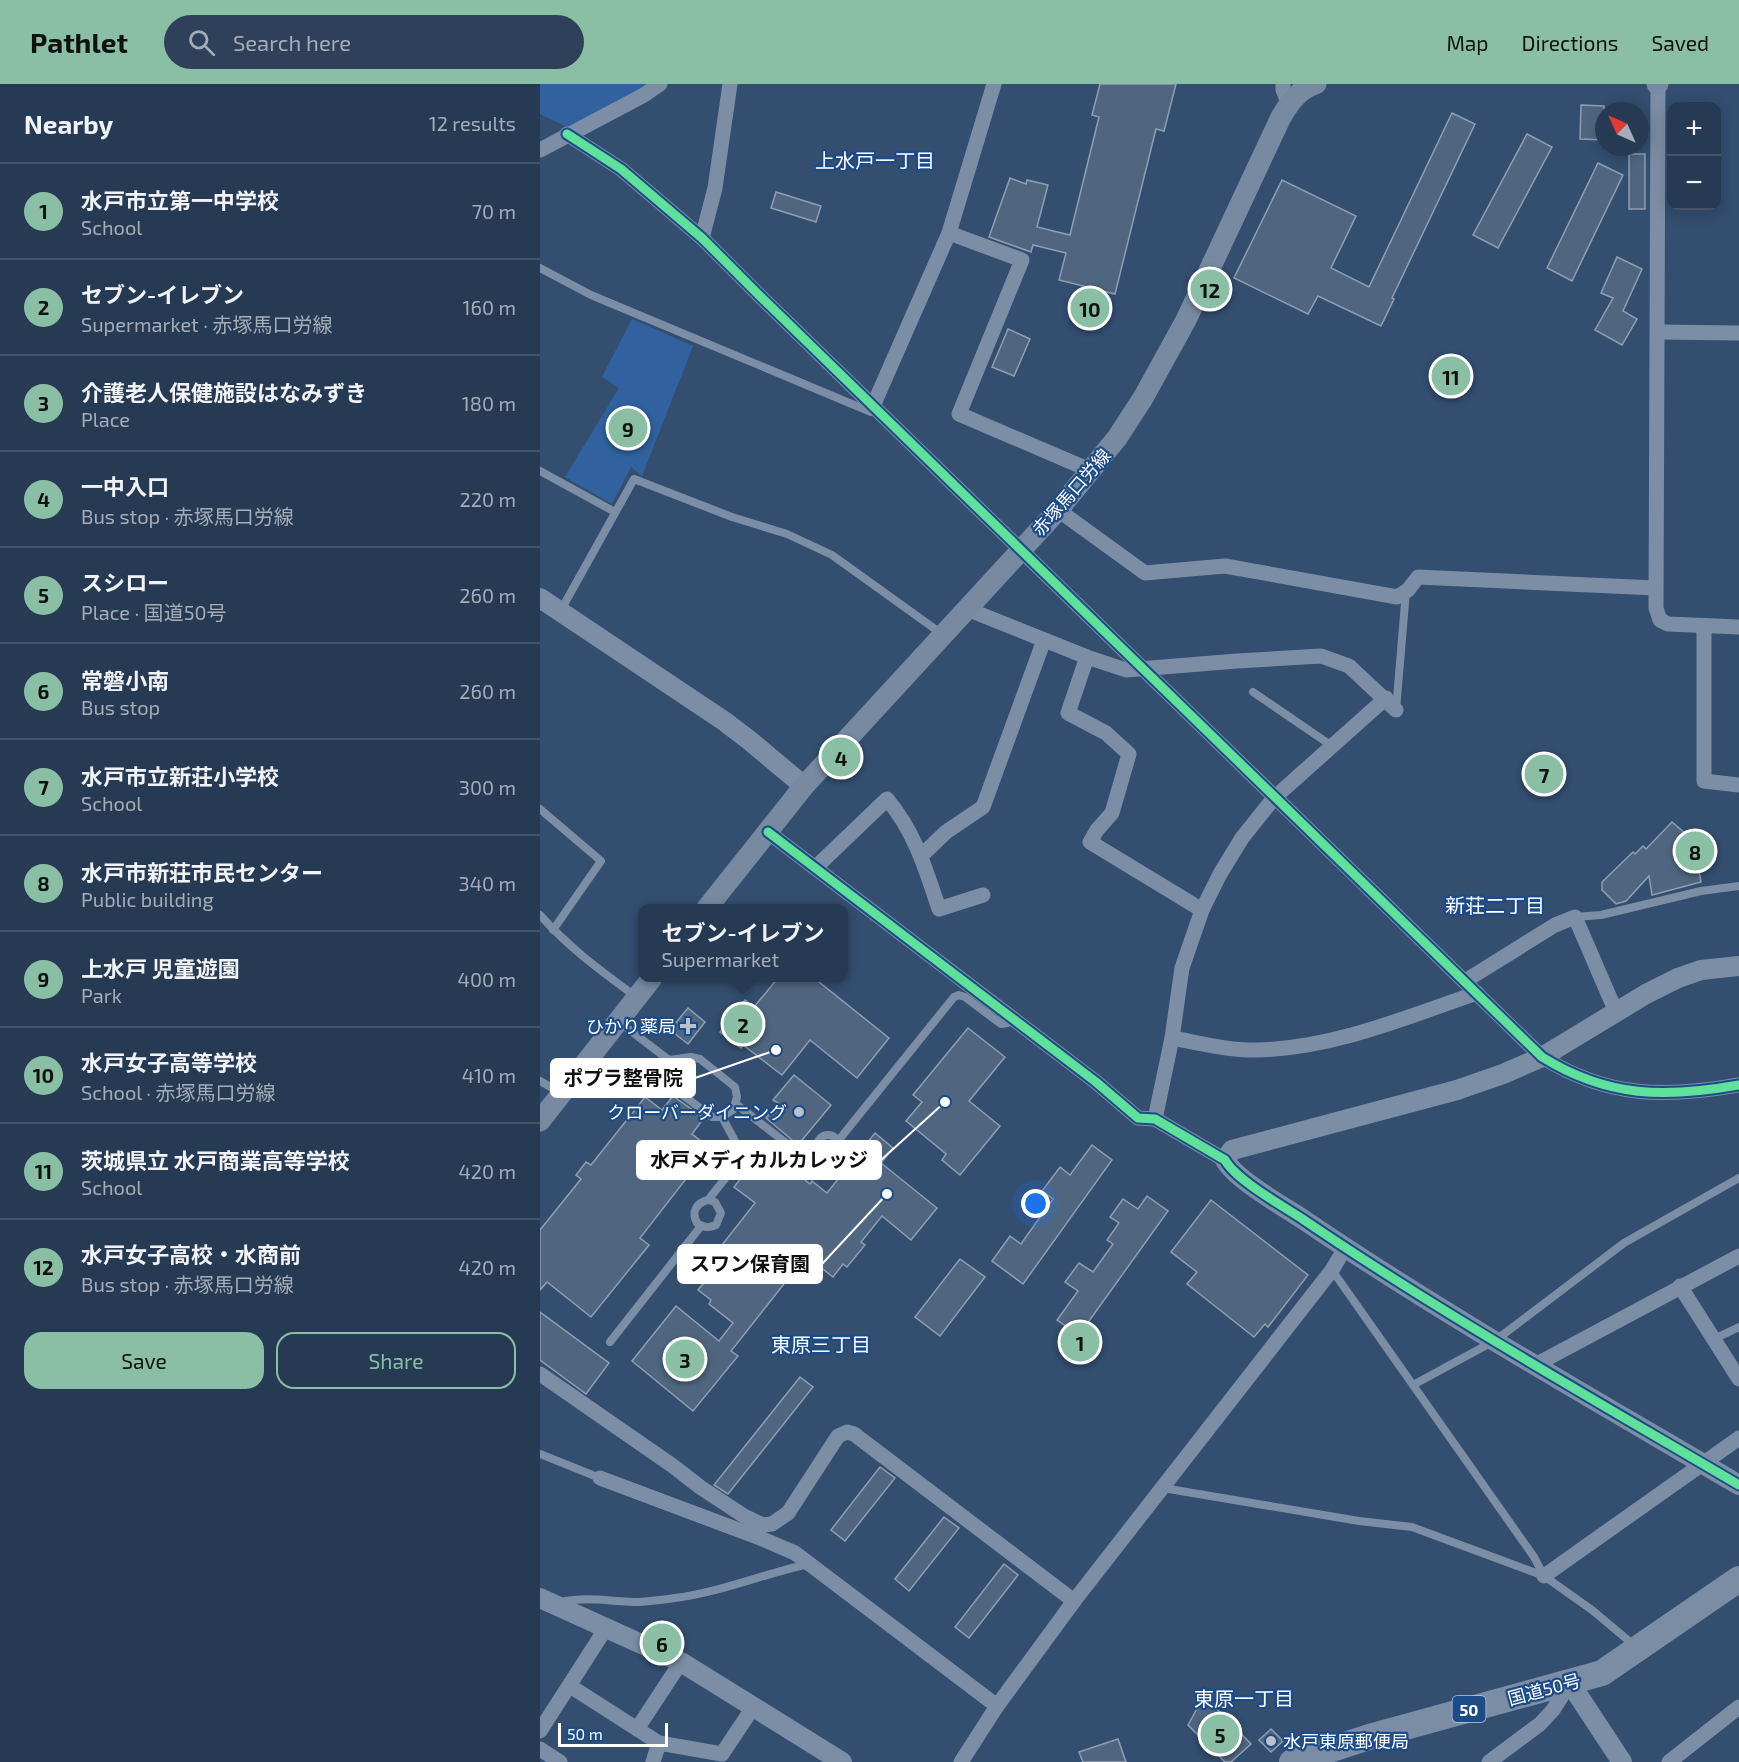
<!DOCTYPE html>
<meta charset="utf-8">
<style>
:root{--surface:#273a54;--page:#2f415a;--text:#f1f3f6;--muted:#a4adb8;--line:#43546b;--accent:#8abfa5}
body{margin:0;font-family:"Exo 2","Noto Sans JP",sans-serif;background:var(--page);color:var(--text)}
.controls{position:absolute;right:18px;top:18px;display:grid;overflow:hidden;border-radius:12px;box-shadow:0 3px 15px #0003}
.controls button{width:54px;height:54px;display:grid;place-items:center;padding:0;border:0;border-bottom:2px solid var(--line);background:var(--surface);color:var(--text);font:30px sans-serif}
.compass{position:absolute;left:1055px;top:18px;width:54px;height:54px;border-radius:50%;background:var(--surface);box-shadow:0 3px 15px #0003;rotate:315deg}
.scale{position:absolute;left:18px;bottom:15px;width:110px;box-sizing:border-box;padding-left:6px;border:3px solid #fff;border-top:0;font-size:16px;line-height:21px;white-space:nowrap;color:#fff;-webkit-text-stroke:4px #1c4b88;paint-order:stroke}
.you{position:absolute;left:496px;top:1120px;width:21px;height:21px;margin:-15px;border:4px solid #fff;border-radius:50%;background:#1a73e8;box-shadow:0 0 0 9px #1a73e833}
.badge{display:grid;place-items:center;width:39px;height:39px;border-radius:50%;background:var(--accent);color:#111;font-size:20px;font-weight:700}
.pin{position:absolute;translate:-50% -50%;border:3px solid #fff;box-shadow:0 2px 6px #0006}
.popup{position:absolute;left:98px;top:820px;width:210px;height:78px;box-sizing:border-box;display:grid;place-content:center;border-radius:12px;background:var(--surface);filter:drop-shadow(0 2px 4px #0005);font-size:20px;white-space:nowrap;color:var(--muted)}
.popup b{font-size:22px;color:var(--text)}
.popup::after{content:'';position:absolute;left:50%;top:100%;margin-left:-12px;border:12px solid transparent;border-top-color:var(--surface)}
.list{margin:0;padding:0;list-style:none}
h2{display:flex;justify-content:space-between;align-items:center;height:78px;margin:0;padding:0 24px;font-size:26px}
h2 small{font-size:20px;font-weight:400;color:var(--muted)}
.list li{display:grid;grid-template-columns:39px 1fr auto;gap:18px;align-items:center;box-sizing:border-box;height:96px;padding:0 24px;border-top:2px solid var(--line)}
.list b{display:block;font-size:22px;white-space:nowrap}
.list p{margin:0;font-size:20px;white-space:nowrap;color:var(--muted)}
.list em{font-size:20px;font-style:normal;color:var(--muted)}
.actions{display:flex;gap:12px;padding:18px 24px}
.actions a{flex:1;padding:14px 0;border:2px solid var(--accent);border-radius:18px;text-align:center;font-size:21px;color:var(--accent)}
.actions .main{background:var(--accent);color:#111}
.icon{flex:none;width:33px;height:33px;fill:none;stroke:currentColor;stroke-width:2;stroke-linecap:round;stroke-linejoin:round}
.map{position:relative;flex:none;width:1199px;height:1678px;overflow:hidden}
header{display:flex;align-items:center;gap:36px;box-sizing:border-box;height:84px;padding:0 30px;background:var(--accent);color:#111}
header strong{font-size:28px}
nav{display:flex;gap:33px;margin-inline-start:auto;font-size:21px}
.search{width:420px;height:54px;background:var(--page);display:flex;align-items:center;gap:15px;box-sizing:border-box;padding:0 21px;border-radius:33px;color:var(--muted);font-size:22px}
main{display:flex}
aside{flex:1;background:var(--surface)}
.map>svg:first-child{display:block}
</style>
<header>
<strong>Pathlet</strong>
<div class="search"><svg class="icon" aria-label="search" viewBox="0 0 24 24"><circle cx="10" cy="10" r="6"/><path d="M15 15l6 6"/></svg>Search here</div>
<nav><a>Map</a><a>Directions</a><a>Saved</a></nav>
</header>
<main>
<aside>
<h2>Nearby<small>12 results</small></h2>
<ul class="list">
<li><span class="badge">1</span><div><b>水戸市立第一中学校</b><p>School</p></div><em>70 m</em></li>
<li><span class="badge">2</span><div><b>セブン-イレブン</b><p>Supermarket · 赤塚馬口労線</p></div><em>160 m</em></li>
<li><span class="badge">3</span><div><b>介護老人保健施設はなみずき</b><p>Place</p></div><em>180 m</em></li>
<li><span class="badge">4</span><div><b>一中入口</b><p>Bus stop · 赤塚馬口労線</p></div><em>220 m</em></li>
<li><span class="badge">5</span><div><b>スシロー</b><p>Place · 国道50号</p></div><em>260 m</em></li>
<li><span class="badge">6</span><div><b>常磐小南</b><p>Bus stop</p></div><em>260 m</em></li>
<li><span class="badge">7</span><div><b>水戸市立新荘小学校</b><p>School</p></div><em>300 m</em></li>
<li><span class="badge">8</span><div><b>水戸市新荘市民センター</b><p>Public building</p></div><em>340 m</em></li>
<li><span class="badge">9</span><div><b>上水戸 児童遊園</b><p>Park</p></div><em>400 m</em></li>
<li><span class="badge">10</span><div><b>水戸女子高等学校</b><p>School · 赤塚馬口労線</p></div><em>410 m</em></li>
<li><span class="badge">11</span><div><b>茨城県立 水戸商業高等学校</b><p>School</p></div><em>420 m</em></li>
<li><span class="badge">12</span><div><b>水戸女子高校・水商前</b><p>Bus stop · 赤塚馬口労線</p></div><em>420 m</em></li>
</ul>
<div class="actions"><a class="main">Save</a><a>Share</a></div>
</aside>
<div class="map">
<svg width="1199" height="1678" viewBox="0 0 1199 1678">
<rect width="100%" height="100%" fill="#344e70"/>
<g fill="#31629f">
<polygon points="0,0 111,0 29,44 0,30"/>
<polygon points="92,235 153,262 102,392 91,383 72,420 25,393 79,304 62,293"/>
</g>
<g fill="#506680" stroke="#8f9fb3" stroke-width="1.5">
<polygon points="560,0 636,0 624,47 616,45 575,210 519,196 526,169 493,161 491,168 449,153 470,94 486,100 487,96 508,101 497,143 530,151 559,33 552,31"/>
<polygon points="1041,21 1064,22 1064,56 1040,55"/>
<polygon points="912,29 935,40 852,214 854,215 841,242 778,212 768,230 694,194 742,96 816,132 791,184 829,203"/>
<polygon points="987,50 1012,63 958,164 933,151"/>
<rect x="1089" y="70" width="16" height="55"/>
<polygon points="1058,79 1083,91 1032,197 1007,184"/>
<polygon points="236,108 281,122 276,138 231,124"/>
<polygon points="1077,173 1102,185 1083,227 1097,235 1082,261 1055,246 1073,214 1061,209"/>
<polygon points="468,245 490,255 474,292 452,283"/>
<polygon points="1132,738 1154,757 1161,798 1112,811 1109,792 1086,817 1076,820 1062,806 1062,798 1093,768 1095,770 1103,762 1106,765"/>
<polygon points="238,894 274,894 349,954 317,994 270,956 242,991 203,961 201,964 180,948 205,916 214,923"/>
<polygon points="148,924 165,938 148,960 130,946"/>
<polygon points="428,944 465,973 429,1017 460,1042 420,1091 402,1076 406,1070 366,1037 382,1018 373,1011"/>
<polygon points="254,991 291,1021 258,1061 226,1034 238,1019 233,1016"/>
<polygon points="133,1012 164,1034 152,1050 170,1064 100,1154 109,1161 51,1233 7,1198 0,1206 0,1146 41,1095 36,1091 46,1078 51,1081 105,1013 122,1026"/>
<polygon points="335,1049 353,1064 341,1079 397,1124 371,1156 342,1132 321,1158 325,1161 307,1183 303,1180 293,1193 266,1172 191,1267 198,1272 153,1327 92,1277 136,1222 179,1257 193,1239 169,1220 171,1216 158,1206 171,1190 164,1184 215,1119 194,1103 220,1070 237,1083 241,1077 270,1100 272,1097 287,1109"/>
<polygon points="552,1061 572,1076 483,1200 452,1177 470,1152 481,1160 513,1115 502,1107 520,1083 530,1091"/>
<polygon points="607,1112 628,1127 539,1251 517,1236 538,1207 525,1198 539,1179 553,1188 573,1160 567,1156 579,1139 570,1133 583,1115 598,1125"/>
<polygon points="671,1116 768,1191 728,1243 725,1240 714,1253 647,1200 657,1188 631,1168"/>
<polygon points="420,1175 445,1193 400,1252 375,1233"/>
<polygon points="0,1228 69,1279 46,1310 0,1276"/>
<polygon points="260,1293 273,1303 188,1410 174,1401"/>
<polygon points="340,1383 355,1394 305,1457 291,1446"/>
<polygon points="404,1433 419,1444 369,1507 355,1495"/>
<polygon points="464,1480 478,1491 429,1554 415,1543"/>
<polygon points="664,1612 711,1660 691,1678 685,1678 648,1641"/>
<polygon points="731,1645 743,1657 731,1668 719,1656"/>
<polygon points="578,1655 586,1678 543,1678 539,1668"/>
</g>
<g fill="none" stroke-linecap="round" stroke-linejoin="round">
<g stroke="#7b8ea5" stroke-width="8">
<polyline points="0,184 51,211 331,328 332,323"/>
<polyline points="0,387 75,428"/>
<polyline points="21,526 94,395 192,433 247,450 292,471 402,550"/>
<polyline points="713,608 792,662"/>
<polyline points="856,626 866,507"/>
<polyline points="0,725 61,777 13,846"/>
<path d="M0 831C28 863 61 887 95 912"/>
<polyline points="1035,833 1061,831 1161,807 1199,802"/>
<polyline points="79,938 129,976 131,984 129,995 132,1003 172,1033 182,1033 193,1026 197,1013 195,1003 160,975 151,973 129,976"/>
<polyline points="0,997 19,1008"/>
<polyline points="196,1020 273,1080 281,1070"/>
<circle cx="288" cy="1062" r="11"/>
<polyline points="298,1057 414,913 419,911 425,913 461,940 468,939 473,935"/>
<path d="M168 1116 175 1118 181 1129 176 1141C169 1144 164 1144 157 1139 151 1128 156 1119 168 1116L203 1072 182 1033"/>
<polyline points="792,1186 994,1473 1004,1492 1052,1526 1095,1562"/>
<polyline points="1174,1255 1199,1243"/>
<polyline points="70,1258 161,1142"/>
<polyline points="873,1301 956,1256 1084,1159 1199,1094"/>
<polyline points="0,1370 60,1394"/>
<polyline points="623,1404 819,1437 872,1443 1004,1492"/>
<path d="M21 1518C47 1512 73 1518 99 1518 111 1517 123 1516 135 1514 180 1508 224 1490 268 1480"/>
</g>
<g stroke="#7b8ea5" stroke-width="15">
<polyline points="743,0 743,6 749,20"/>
<polyline points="1118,0 1116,524 1120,536 1128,540 1199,543"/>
<path d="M27 50 81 85 162 154 223 215 1002 973C1068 1014 1126 1014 1199 1001"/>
<polyline points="0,66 104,11 120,0"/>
<polyline points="409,149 482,176 419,330 552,387"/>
<polyline points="162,154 175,104 190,0"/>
<polyline points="1118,248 1199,249"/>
<polyline points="333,322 409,149 454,0"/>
<polyline points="518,426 605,489 685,482 857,513 868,506 878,493 1115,504"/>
<polyline points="427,525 547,573 586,586 697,577 781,572 809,582 856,626"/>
<polyline points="1164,542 1164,697 1199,701"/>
<polyline points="547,573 528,629 566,649 589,670 572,729 557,746 550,758 662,826"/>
<polyline points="228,748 556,998 598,1034 615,1035 685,1076"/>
<polyline points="382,771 406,748 443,723 504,556"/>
<path d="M275 784 347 715C375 748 386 786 399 825L443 811"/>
<polyline points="925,897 1015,841 1035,833 1076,928"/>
<path d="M632 954C660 959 690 967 718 966 794 964 867 933 937 909"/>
<polyline points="615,1035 632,954 642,884 662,826 680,790 702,754 734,714 846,614"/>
<polyline points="1140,1202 1199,1295"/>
<polyline points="997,1280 1199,1172"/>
<polyline points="0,1290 133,1382 160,1403 204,1432 223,1441 232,1440 248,1429 298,1352 307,1348 314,1350 534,1517"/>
<polyline points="60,1394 220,1454 255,1469 457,1622"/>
<polyline points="1004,1492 1199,1354"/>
<polyline points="30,1602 119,1659 182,1670 214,1622"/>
<polyline points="97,1645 141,1578"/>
<polyline points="0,1647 66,1544"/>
<polyline points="0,1665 20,1678"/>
<polyline points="113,1678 119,1659"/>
<polyline points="421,1678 457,1622 534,1517 792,1186 805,1164"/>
<polyline points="949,1678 1000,1640 1013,1626 1030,1599"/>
<polyline points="1129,1678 1199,1623"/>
</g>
<g stroke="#7b8ea5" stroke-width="20">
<polyline points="0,514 184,637 209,656 264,702"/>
<path d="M1199 882 1161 886 1138 894 1106 910 1002 973 963 990 917 1006 692 1066 685 1076C696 1096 743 1122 764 1136 904 1231 1053 1315 1199 1401"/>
<polyline points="0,1514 141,1578 302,1678"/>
<polyline points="1030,1599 1082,1678"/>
</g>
<g stroke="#778aa1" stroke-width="21">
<polyline points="1117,0 1118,0"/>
<path d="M167 824 264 702 518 426 577 354 603 314 646 236 741 33C750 18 759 5 776 0"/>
<polyline points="0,1037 112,894"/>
</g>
<polyline stroke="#7b8da4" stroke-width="26" points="752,1678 829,1653 1062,1589 1199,1495"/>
<g stroke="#1c4b88" stroke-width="13">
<g id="cycleway">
<path d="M27 50 81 85 162 154 223 215 1002 973C1068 1014 1126 1014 1199 1001"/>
<path d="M228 748 556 998 598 1034 615 1035 685 1076C696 1096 743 1122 764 1136 904 1231 1053 1315 1199 1401"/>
</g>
</g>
<use href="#cycleway" stroke="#60e19b" stroke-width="9"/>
</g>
<g fill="#b8c1cd" stroke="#1c4b88" stroke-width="2">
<path d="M145 933h6v6h6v6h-6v6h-6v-6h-6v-6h6z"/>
<circle cx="259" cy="1028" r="6"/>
<circle cx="731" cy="1657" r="6"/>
</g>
<g text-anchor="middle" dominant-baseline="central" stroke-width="4.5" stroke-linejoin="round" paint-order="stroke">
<rect fill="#1c4b88" stroke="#bbc9db" stroke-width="1.5" x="912.5" y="1612" width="33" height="26" rx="4.5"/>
<g font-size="16" font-weight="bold" fill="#fff">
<text x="929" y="1625">50</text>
</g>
<g font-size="18" fill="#fff" stroke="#1c4b88">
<text transform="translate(531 408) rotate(-49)">赤塚馬口労線</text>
<text transform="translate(1004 1605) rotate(-15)">国道50号</text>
</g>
<g font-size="18" fill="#fff" stroke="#1c4b88" text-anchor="end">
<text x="136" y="942">ひかり薬局</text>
<text x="247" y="1028">クローバーダイニング</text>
<text x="743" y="1657" text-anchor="start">水戸東原郵便局</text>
</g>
<g font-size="20" fill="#fff" stroke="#1c4b88">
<text x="335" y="76">上水戸一丁目</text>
<text x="955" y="821">新荘二丁目</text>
<text x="281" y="1260">東原三丁目</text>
<text x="704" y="1614">東原一丁目</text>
</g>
</g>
<path fill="none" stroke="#fff" stroke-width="2" d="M236 966L155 994M405 1018L341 1076M347 1110L282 1180"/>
<g fill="#fff" stroke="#1c4b88" stroke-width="2">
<circle cx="236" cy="966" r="6"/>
<circle cx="405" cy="1018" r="6"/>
<circle cx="347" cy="1110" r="6"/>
</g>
<g fill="#fff" stroke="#fff" stroke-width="2">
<rect x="11" y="975" width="144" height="38" rx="6"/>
<rect x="97" y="1057" width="244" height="38" rx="6"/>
<rect x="138" y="1161" width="144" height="38" rx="6"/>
</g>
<g font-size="20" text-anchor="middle" font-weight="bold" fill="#111">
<text x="83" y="1001">ポプラ整骨院</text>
<text x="219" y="1083">水戸メディカルカレッジ</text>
<text x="210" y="1187">スワン保育園</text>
</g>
</svg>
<div class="controls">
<button>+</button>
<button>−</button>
</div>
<svg class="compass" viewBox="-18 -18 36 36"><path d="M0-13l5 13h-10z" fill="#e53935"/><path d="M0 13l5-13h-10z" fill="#a4adb8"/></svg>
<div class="scale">50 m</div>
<div class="you"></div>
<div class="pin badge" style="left:540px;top:1258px">1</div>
<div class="pin badge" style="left:203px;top:940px">2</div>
<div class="popup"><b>セブン-イレブン</b>Supermarket</div>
<div class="pin badge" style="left:145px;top:1275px">3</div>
<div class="pin badge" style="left:301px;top:673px">4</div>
<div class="pin badge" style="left:680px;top:1650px">5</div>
<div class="pin badge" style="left:122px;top:1559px">6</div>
<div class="pin badge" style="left:1004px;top:690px">7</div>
<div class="pin badge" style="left:1155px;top:767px">8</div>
<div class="pin badge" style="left:88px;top:344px">9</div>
<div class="pin badge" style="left:550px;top:224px">10</div>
<div class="pin badge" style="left:911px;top:292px">11</div>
<div class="pin badge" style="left:670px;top:205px">12</div>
</div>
</main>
